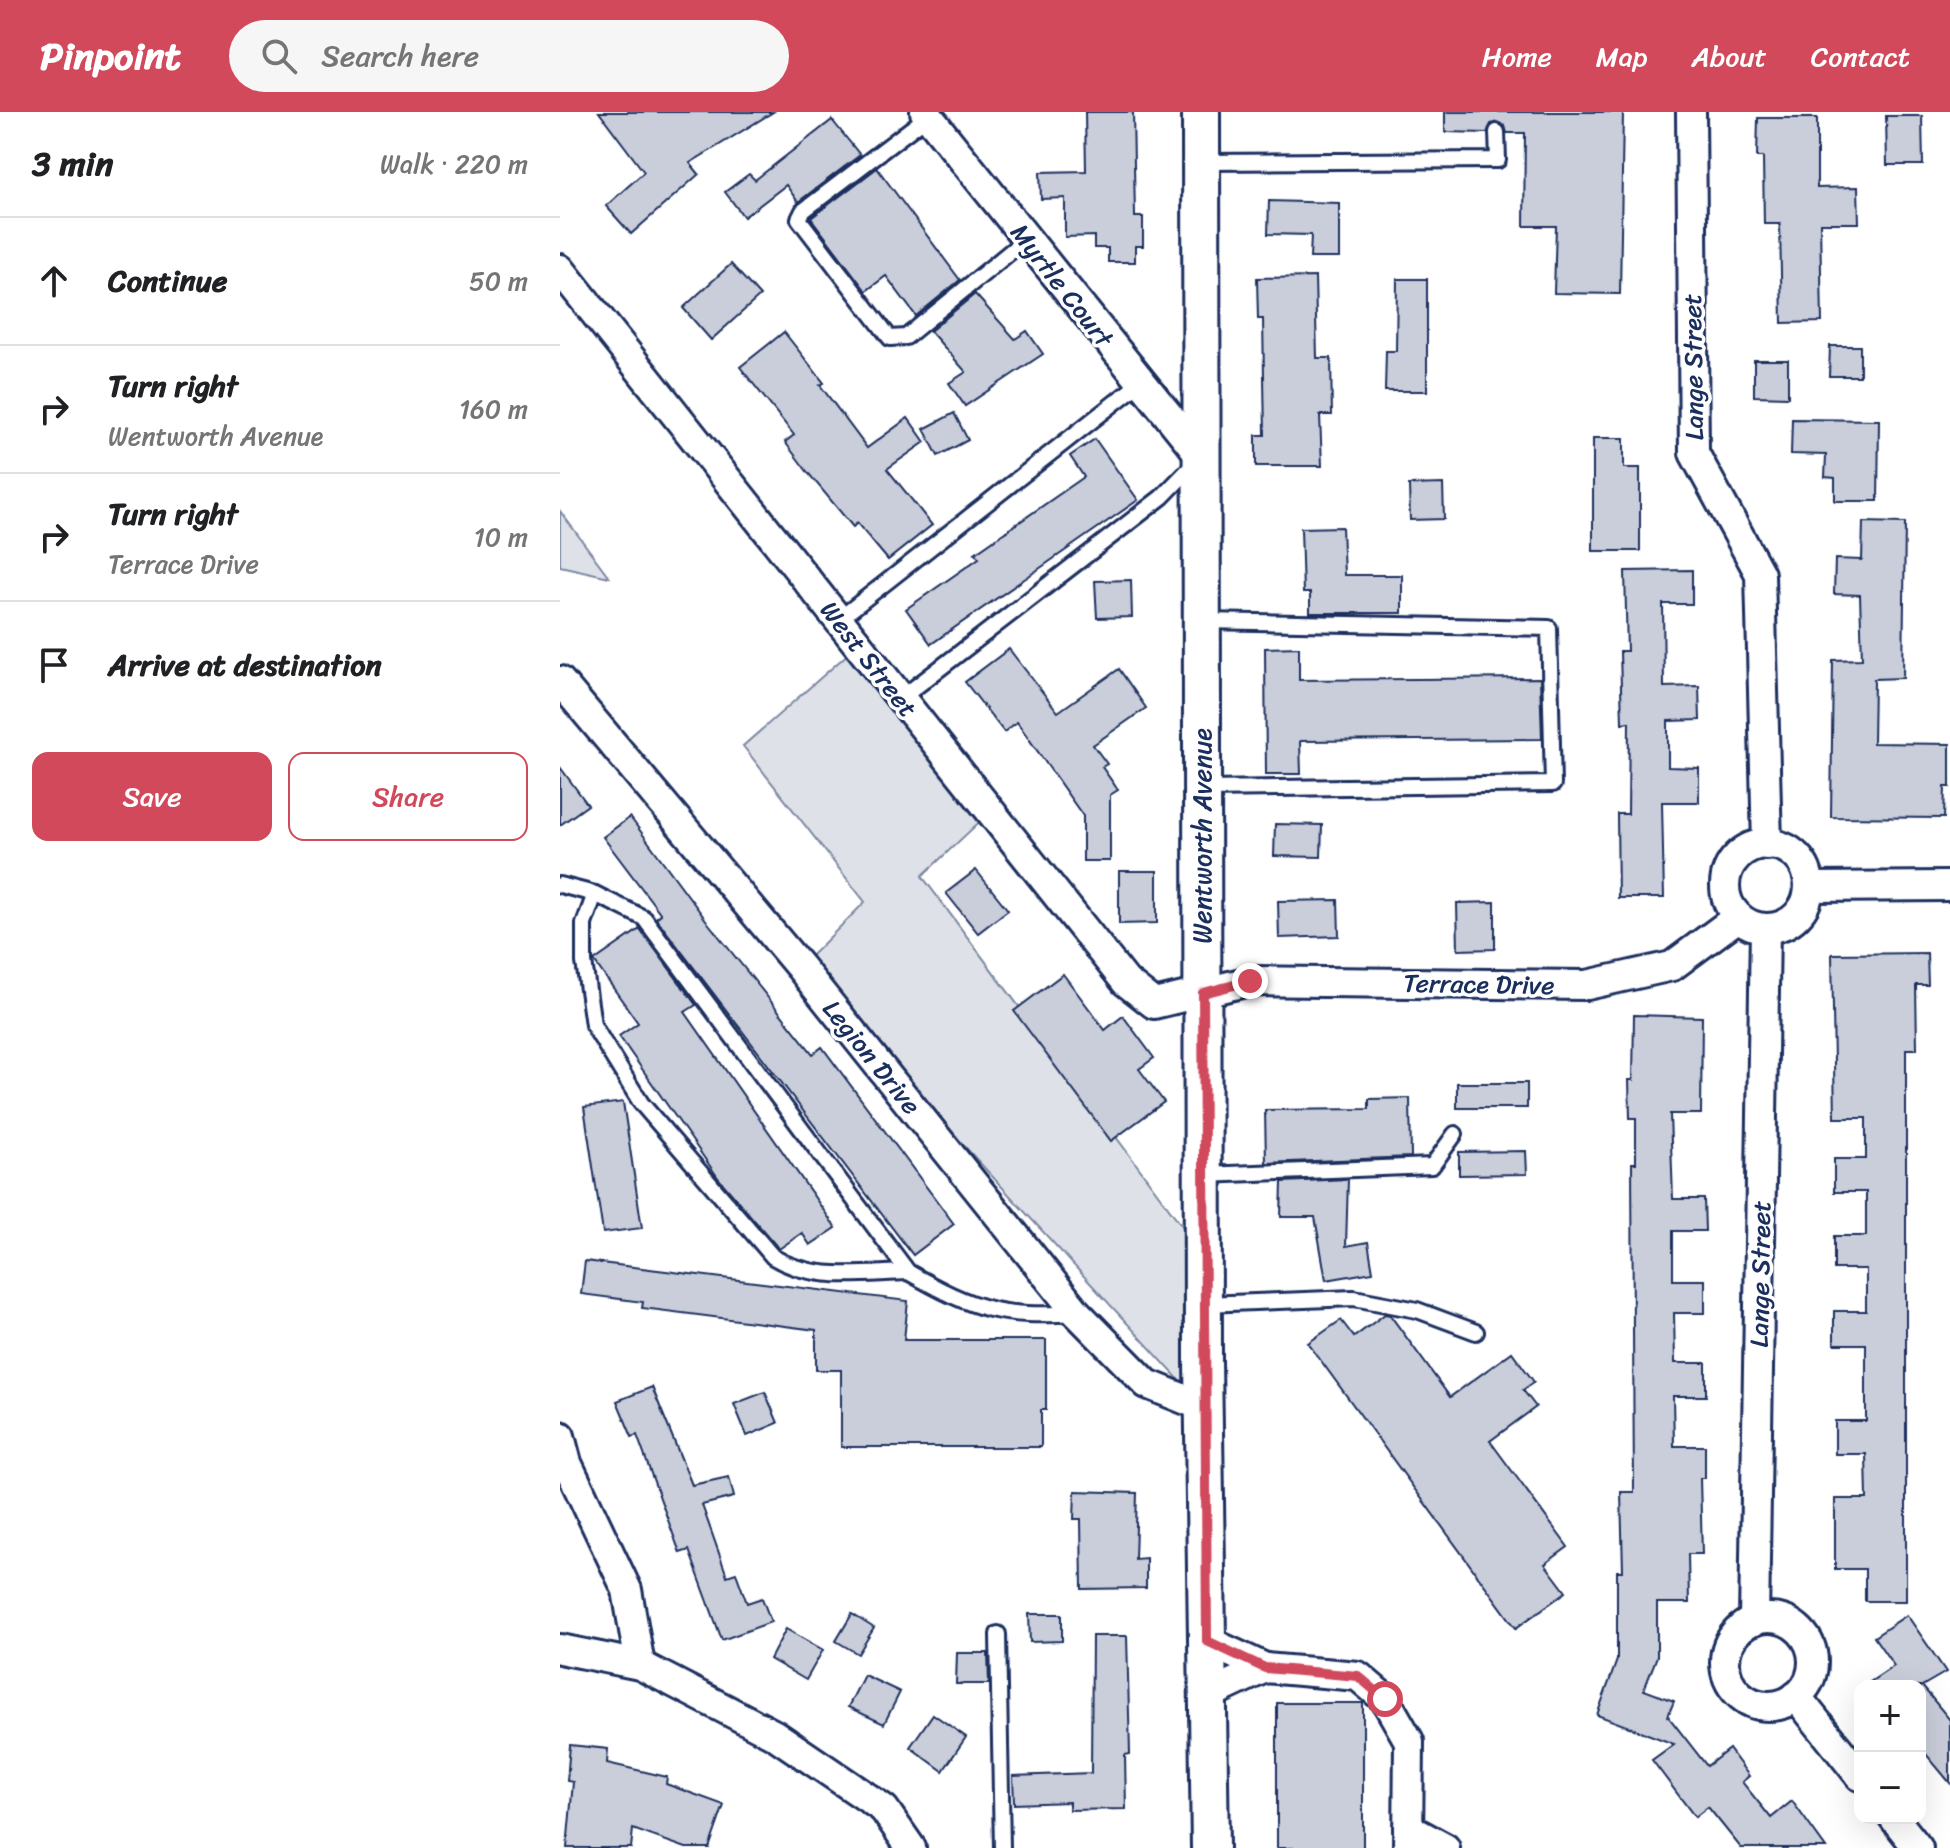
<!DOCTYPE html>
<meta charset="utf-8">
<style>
:root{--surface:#fff;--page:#f6f6f6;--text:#202124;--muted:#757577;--line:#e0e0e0;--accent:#d1495b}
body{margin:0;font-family:Sriracha,sans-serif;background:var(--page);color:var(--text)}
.controls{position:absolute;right:24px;bottom:24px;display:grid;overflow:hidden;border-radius:16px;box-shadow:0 8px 32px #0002}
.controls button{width:72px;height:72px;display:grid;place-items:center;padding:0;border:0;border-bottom:2px solid var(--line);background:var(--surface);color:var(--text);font:40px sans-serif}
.stop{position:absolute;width:24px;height:24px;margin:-18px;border:6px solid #d1495b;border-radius:50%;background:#fff}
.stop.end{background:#d1495b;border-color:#fff;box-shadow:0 2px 8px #0008}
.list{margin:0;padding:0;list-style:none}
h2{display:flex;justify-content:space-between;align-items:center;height:104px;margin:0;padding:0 32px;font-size:34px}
h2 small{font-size:26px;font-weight:400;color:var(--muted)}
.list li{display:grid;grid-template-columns:52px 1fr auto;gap:24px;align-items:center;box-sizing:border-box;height:128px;padding:0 32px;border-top:2px solid var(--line)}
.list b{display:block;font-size:30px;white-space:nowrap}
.list p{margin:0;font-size:26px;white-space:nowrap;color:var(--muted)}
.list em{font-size:26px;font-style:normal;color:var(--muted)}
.actions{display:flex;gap:16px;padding:24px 32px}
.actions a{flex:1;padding:18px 0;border:2px solid var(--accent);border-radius:16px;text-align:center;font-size:28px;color:var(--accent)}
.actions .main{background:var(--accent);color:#fff}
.icon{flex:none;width:44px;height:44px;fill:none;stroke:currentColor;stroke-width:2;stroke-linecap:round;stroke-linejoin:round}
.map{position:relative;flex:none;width:1390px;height:1736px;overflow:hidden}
header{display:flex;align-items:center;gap:48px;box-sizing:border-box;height:112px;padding:0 40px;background:var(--accent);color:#fff}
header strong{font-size:38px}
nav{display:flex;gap:44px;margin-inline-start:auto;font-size:28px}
.search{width:560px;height:72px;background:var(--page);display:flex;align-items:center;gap:20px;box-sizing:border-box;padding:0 28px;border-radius:44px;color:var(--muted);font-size:30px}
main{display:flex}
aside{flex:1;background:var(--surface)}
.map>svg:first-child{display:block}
</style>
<header>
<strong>Pinpoint</strong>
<div class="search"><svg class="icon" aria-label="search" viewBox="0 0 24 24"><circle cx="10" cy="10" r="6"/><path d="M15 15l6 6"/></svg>Search here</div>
<nav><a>Home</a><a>Map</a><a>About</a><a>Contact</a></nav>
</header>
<main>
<aside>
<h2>3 min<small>Walk · 220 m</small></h2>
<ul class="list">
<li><svg class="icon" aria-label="ahead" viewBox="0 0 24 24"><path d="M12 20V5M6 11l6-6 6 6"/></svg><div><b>Continue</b></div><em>50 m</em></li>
<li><svg class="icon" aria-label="right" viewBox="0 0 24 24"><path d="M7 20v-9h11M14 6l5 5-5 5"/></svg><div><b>Turn right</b><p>Wentworth Avenue</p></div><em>160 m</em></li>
<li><svg class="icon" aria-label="right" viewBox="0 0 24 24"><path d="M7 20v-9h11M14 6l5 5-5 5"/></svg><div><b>Turn right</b><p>Terrace Drive</p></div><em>10 m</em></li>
<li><svg class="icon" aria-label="arrive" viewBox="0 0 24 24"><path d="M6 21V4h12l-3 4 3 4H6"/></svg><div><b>Arrive at destination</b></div></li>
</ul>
<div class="actions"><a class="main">Save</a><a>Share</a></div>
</aside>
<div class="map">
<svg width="1390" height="1736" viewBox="0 0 1390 1736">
<rect width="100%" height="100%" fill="#fff"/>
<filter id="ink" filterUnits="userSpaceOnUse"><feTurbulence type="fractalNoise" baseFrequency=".0125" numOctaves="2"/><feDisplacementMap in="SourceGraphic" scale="16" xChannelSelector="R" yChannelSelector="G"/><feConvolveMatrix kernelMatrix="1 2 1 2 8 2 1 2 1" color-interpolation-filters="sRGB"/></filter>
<g filter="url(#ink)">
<g fill="#dee1e7" stroke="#7c88a2" stroke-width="2">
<polygon points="0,399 49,465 0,454"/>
<polygon points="298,533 430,700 362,764 643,1142 644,1295 240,855 305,790 183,634"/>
</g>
<g fill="#caceda" stroke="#1b2f5e" stroke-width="2">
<polygon points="39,0 213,0 130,51 139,62 71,122 46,94 84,60"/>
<polygon points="525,0 573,0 575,105 583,105 583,134 575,134 575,150 548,150 548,136 534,136 534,124 505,125 505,86 481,87 480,60 526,59"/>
<polygon points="885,0 1063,0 1060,182 994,181 996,114 964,114 965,21 947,21 945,14 937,10 931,12 927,21 885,20"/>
<polygon points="1326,4 1362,4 1363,53 1327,53"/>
<polygon points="1198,6 1257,6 1257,76 1298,75 1299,111 1260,111 1262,210 1222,211 1220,112 1204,112 1203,45 1197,45"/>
<polygon points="272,8 300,43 238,90 226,73 184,105 165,80 189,62 195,68"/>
<polygon points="317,56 400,168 356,204 326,164 306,179 251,106"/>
<polygon points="709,89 779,91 779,146 750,146 751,123 708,122"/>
<polygon points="171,152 200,184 151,228 123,196"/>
<polygon points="755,165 757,246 771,246 772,303 760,303 762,354 696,354 696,323 705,323 703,207 698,207 697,166"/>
<polygon points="837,167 867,167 867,279 825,279 826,239 836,239"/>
<polygon points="415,182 455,227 467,219 483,242 405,294 389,271 406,260 370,219"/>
<polygon points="224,220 264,271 260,273 307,336 348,306 365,330 327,357 372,413 328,448 297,411 293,415 249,362 225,330 234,323 180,255"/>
<polygon points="1270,234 1300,234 1300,264 1269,264"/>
<polygon points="1194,248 1228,248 1228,285 1194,284"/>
<polygon points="394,301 408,328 378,344 364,317"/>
<polygon points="1232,307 1319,308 1318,389 1275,389 1275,366 1265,365 1266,343 1231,342"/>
<polygon points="1033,326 1064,326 1064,356 1080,356 1080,439 1033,439"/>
<polygon points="535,327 578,388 371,532 346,497 419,446 415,441 524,365 510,344"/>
<polygon points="883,372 884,407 850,408 849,373"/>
<polygon points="1303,410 1345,411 1343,566 1314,567 1313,631 1390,632 1390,675 1385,675 1384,706 1271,705 1273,548 1302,547 1300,483 1274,482 1275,447 1302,448"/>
<polygon points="782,415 784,463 842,463 842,501 750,501 750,481 743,481 741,416"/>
<polygon points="1132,458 1132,492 1103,492 1104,575 1139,574 1140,608 1108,609 1108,655 1139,656 1139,690 1102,690 1104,786 1058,786 1057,702 1068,702 1069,610 1062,611 1060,539 1067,539 1065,459"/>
<polygon points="571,468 572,505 537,506 535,469"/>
<polygon points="739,535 739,568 980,566 982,627 740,629 741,662 706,662 705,536"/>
<polygon points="449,537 498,600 559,557 586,596 533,633 547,652 542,655 558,678 550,683 550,749 523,749 523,704 457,610 444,620 405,570"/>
<polygon points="0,655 28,693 0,713"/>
<polygon points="70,705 149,812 253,942 262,935 394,1112 353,1143 96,806 101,802 43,725"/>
<polygon points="715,712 762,713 761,745 714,744"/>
<polygon points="416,758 448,798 418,821 386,781"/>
<polygon points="559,759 597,759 597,811 559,812"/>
<polygon points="778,788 779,824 719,826 718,789"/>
<polygon points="935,790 935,837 898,838 897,791"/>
<polygon points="80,817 136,893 125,900 276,1116 250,1133 242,1121 219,1137 159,1067 59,924 78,911 34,849"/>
<polygon points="1367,841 1368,873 1356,873 1357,937 1346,937 1346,1489 1305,1489 1305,1457 1275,1457 1275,1387 1307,1387 1306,1342 1275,1342 1275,1309 1306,1309 1306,1232 1274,1232 1274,1199 1306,1199 1306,1157 1274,1157 1274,1124 1306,1124 1306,1080 1274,1080 1274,1047 1306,1047 1306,1006 1275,1006 1272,842"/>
<polygon points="503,862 545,918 563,904 594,946 579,957 604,990 551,1029 454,899"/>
<polygon points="1074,903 1142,905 1141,1002 1110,1002 1113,1087 1144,1087 1145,1119 1113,1119 1113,1168 1145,1168 1145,1201 1114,1201 1115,1251 1146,1251 1146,1284 1113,1284 1114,1334 1145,1334 1145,1366 1140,1366 1142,1442 1128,1442 1129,1491 1097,1491 1097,1544 1084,1578 1114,1589 1108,1604 1147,1654 1169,1637 1189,1664 1182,1670 1211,1706 1232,1689 1266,1736 1181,1736 1148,1695 1135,1705 1092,1648 1114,1632 1037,1603 1057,1548 1057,1459 1063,1459 1061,1380 1074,1380 1072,1051 1076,1051 1076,1006 1070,1006 1069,968 1073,968"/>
<rect x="897" y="971" width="70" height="25"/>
<polygon points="850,986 851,1045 706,1051 705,998 809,997 809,987"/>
<polygon points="63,990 82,1116 43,1121 24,995"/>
<polygon points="966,1039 967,1062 899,1063 899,1040"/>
<polygon points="788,1067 786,1134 808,1130 813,1160 766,1168 755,1105 721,1105 722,1070"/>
<polygon points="25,1149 348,1189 344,1228 486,1228 486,1298 481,1298 481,1335 281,1335 281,1258 256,1258 256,1218 82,1196 83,1190 21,1182"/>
<polygon points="825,1202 830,1203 890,1285 952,1240 974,1270 963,1278 976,1295 930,1329 1008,1435 985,1452 1006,1480 956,1516 748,1231 781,1208 794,1225"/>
<polygon points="92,1275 132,1373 169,1365 174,1385 142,1393 167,1464 176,1461 187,1491 202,1486 211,1510 162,1528 129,1438 120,1441 77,1323 72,1325 57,1289"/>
<polygon points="205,1280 218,1311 187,1324 174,1292"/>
<polygon points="515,1379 577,1381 575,1447 586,1446 586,1476 522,1477 521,1407 514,1407"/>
<polygon points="292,1502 314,1516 298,1542 276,1529"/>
<polygon points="469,1502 502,1502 502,1529 470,1530"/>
<polygon points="1347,1503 1386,1560 1362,1574 1390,1608 1390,1671 1360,1635 1360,1574 1304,1574 1334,1554 1314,1525"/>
<polygon points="226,1517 263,1538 246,1568 210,1547"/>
<polygon points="532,1524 567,1524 570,1642 565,1643 566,1697 509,1698 509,1690 454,1692 453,1664 531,1661"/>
<polygon points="397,1541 428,1541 429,1572 396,1572"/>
<polygon points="304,1563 340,1580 324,1612 288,1595"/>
<rect x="717" y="1591" width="86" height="145"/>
<polygon points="373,1602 406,1625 383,1659 350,1635"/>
<polygon points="10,1633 48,1637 47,1651 107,1665 106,1672 164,1693 149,1736 126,1736 73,1717 71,1736 7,1736 13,1670 7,1669"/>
</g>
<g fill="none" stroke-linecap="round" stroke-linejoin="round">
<g stroke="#1b2f5e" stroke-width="20">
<g id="service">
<polyline points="368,4 243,99 239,107 330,226 346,225 466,127"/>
<polyline points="642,50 938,48 937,20"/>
<polyline points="278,508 580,271"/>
<polyline points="340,587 602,385 636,350"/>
<polyline points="643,677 993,672 989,516 644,509"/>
<path d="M0 773 35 782 84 806 348 1160C414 1198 441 1206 517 1201"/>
<path d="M35 782 24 812V850L33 913 81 991 213 1145C254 1170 302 1161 348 1160"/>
<polyline points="643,1063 872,1054 895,1022"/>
<polyline points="644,1192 794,1186 857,1198 916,1220"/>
<polyline points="438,1522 442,1736"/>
</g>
</g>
<g stroke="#1b2f5e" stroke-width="34">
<g id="minor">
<polyline points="365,0 641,344"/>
<polyline points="1131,0 1134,341 1200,462 1207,733"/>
<polyline points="0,157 566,870 594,892 690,869 1027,873 1112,854 1178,805"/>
<polyline points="0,569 240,855 517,1201 587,1272 644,1295"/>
<circle cx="1207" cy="774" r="42"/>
<polyline points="1249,775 1390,774"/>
<polyline points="0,1324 7,1351 67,1478 80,1553"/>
<circle cx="1209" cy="1550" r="44"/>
<polyline points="1194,1509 1205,816"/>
<polyline points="647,1529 705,1556"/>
<polyline points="0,1537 80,1553 215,1623 324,1697 351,1736"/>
<polyline points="648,1583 705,1556 798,1564 825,1587 849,1629 848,1736"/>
<polyline points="1236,1584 1300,1664"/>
<polyline points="1334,1706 1358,1736"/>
<polyline points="848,1716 885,1736"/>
</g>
</g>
<g stroke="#1b2f5e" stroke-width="42">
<polyline id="tertiary" points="641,0 643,1249 650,1736"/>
</g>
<use href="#service" stroke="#fff" stroke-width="14"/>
<use href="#minor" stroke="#fff" stroke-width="28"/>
<use href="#tertiary" stroke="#fff" stroke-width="36"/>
</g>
</g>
<g fill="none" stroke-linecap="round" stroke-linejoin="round" filter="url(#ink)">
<polyline stroke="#d1495b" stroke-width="10" points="690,869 643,881 647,1529 705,1556 798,1564 825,1587"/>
</g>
<g text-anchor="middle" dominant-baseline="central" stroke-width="7" stroke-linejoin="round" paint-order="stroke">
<g font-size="26" fill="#1b2f5e" stroke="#fff">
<text transform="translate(502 173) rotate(52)">Myrtle Court</text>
<text transform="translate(1133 255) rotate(-91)">Lange Street</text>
<text transform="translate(309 547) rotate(52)">West Street</text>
<text transform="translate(642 724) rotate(-90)">Wentworth Avenue</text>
<text transform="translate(919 872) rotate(1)">Terrace Drive</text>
<text transform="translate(312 945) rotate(51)">Legion Drive</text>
<text transform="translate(1200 1162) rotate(-89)">Lange Street</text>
</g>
</g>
</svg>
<div class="controls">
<button>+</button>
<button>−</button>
</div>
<div class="stop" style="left:825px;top:1587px"></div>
<div class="stop end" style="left:690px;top:869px"></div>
</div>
</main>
